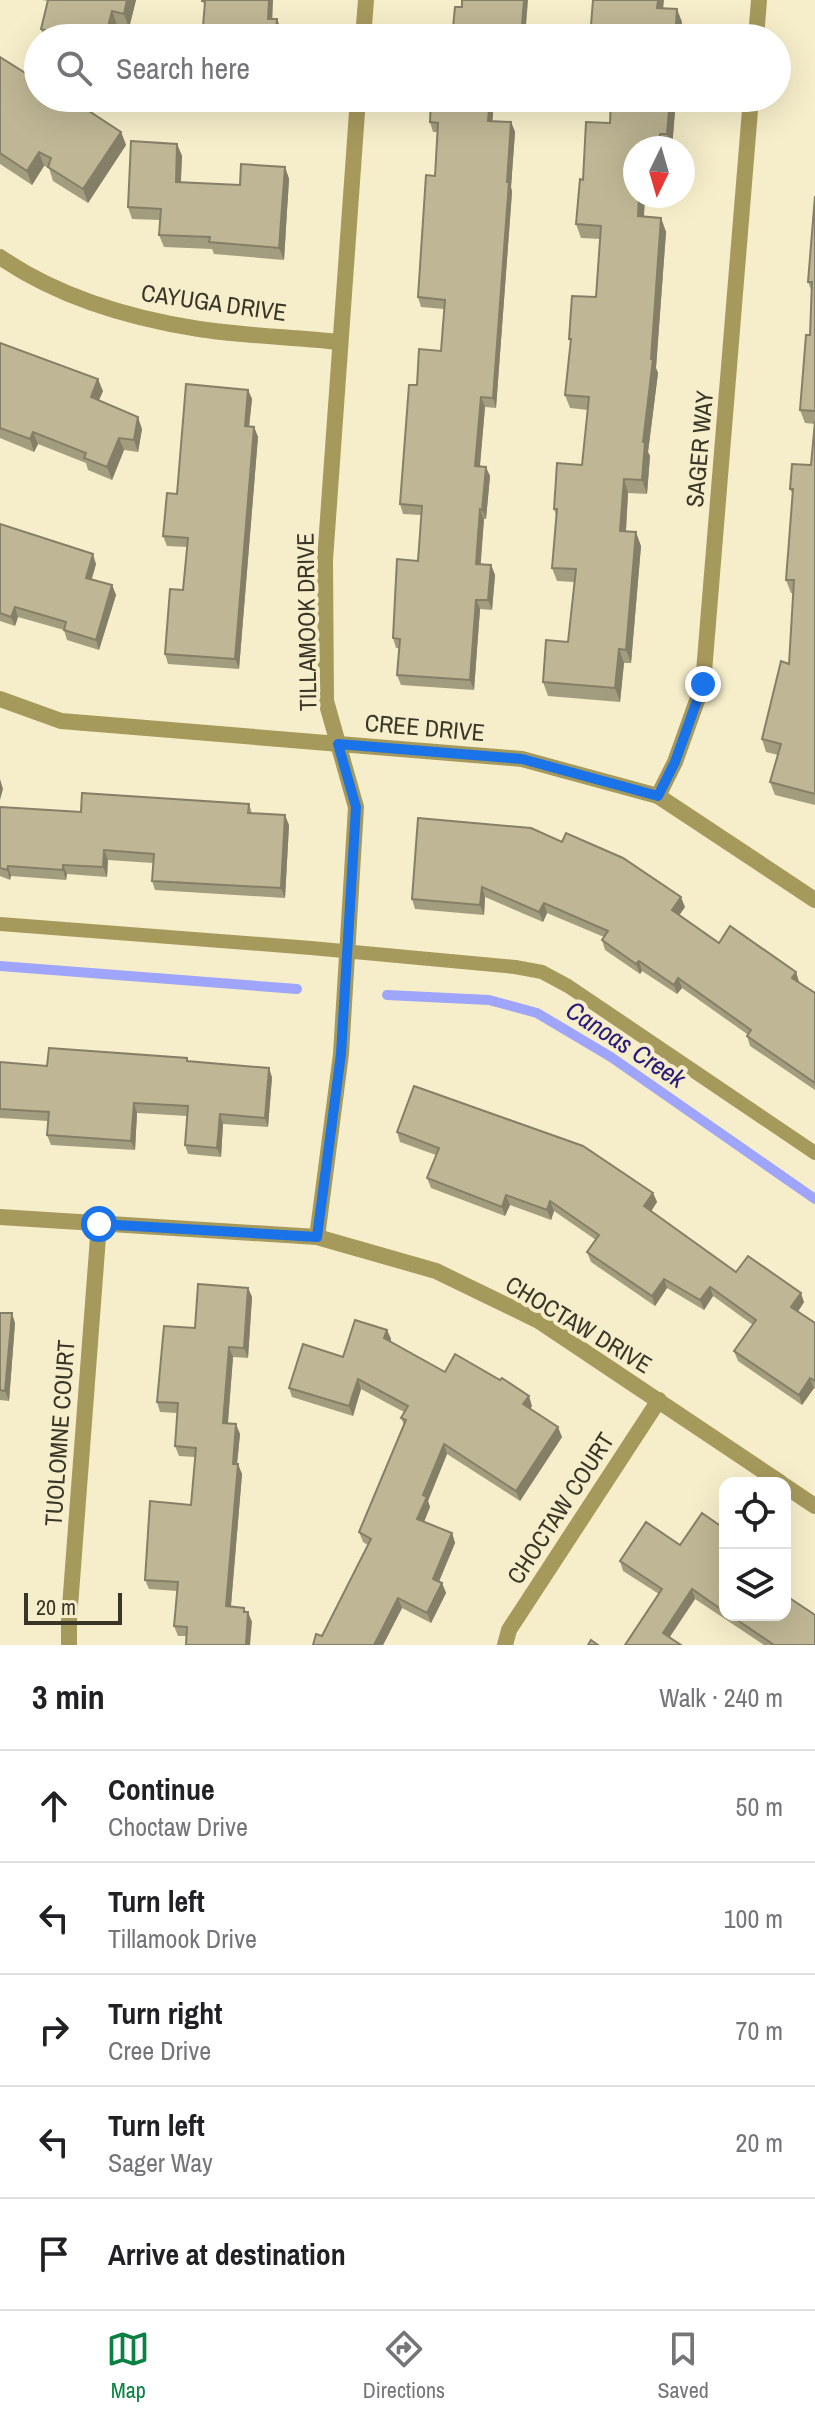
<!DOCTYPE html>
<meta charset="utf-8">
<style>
:root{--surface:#fff;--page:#f2f2f2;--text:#202124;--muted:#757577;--line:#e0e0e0;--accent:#0b8043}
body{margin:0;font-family:"Archivo Narrow",sans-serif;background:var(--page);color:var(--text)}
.controls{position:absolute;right:24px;bottom:24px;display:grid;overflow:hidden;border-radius:16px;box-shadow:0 8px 32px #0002}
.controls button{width:72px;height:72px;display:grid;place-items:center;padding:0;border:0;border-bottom:2px solid var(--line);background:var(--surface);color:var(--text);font:40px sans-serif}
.compass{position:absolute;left:623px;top:136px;width:72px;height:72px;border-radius:50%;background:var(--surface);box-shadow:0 8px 32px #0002;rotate:185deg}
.scale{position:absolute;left:24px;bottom:20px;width:98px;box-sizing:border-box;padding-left:8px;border:4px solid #393628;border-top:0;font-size:22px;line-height:28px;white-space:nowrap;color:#393628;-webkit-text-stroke:6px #f6eeca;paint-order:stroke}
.stop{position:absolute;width:24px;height:24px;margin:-18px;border:6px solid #1a73e8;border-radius:50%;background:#fff}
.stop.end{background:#1a73e8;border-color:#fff;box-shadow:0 2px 8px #0008}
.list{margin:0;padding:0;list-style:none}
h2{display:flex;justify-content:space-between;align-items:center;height:104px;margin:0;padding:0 32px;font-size:34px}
h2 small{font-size:26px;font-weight:400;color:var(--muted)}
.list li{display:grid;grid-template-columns:52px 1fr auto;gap:24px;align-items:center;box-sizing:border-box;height:112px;padding:0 32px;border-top:2px solid var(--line)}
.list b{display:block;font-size:30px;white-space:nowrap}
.list p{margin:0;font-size:26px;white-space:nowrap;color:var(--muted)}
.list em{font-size:26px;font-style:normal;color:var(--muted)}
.icon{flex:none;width:44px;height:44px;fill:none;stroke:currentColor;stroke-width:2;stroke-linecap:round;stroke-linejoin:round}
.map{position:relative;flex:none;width:815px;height:1645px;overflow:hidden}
.search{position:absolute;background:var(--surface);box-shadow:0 8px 32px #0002;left:24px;right:24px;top:24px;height:88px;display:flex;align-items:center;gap:20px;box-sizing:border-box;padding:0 28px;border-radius:44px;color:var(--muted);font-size:30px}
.sheet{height:664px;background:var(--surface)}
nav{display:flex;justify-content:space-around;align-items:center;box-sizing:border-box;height:112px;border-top:2px solid var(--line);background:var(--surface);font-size:22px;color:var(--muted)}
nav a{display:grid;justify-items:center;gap:4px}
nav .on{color:var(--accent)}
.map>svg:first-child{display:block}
</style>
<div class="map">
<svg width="815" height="1645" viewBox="0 0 815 1645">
<rect width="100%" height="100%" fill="#f6eeca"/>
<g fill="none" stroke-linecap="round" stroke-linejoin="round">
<g stroke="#9ea5fa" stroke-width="10">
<polyline points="0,966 297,989"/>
<polyline points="387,995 489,1000 537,1013 611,1057 815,1199"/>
</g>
<polyline stroke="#a6995c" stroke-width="14" points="0,924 311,948 515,967 542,972 568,986 815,1153"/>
<g stroke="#a6995c" stroke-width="16">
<polyline points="363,38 366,0"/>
<polyline points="756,38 759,0"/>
<path d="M0 257C58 297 129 318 199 329 245 336 293 337 339 342"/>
<polyline points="0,699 61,721 522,759 658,796 815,900"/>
<polyline points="658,796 675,762 703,684 751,98"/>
<polyline points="0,1217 317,1237 436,1271 539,1321 781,1483"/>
<polyline points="317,1237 341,1054 356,807 326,701 325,560 358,98"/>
<polyline points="785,1486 815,1506"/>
<polyline points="69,1645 69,1620 99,1224"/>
<polyline points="505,1645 509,1630 659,1400"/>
</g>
</g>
<g fill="#a39d7f">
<polygon points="42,0 136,0 129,28 117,25 114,38 44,38 41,29 48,1"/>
<polygon points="0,57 38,98 88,107 89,111 121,132 126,145 88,203 53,181 49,168 44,166 32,185 0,164"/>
<polygon points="611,98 676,98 672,148 635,148 635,196 645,196 644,217 661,218 666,232 656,368 658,373 648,452 650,456 647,494 628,493 626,532 641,546 631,663 624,663 620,702 548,696 543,682 568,642 574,582 557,581 552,568 556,515 554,509 582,465 588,410 570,408 565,395 571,343 569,339 596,297 600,239 581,238 576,224 583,180 610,123"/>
<polygon points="493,121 511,122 515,132 511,187 512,192 496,408 485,407 480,466 490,476 486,519 484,519 480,564 491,565 495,575 492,610 480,609 474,690 401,685 397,675 399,648 396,648 393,638 418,561 421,515 403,514 400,504 417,385 441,351 444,309 421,307 418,297 435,176 438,132 433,132 430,122"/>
<polygon points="177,144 182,156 181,182 240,185 285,167 289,179 284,260 214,254 212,249 164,247 159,235 160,220 132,219 128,207"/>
<polygon points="815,196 815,805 775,795 770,782 778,755 766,752 762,739 789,664 793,593 791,593 786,580 793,495 790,489 811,465 815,424 805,423 800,410 810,335 812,292 808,282"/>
<polygon points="0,343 103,391 99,400 142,429 138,452 124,450 112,480 88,470 86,463 38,444 34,452 0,438"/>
<polygon points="248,390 252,399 249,426 254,427 258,437 239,669 168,664 165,654 183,590 187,547 167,546 163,536 177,494"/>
<polygon points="0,524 96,564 92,579 112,585 116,595 99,650 67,640 64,630 18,617 15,626 0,621"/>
<polygon points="249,804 252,813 289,825 285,898 155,890 152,881 153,863 108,860 107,877 67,874 66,880 11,876 10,880 0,876 0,807 81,812"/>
<polygon points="418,818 685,907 679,915 719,943 796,972 799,982 815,993 815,1090 750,1046 747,1036 747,1034 682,988 677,994 642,971 640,974 605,950 602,940 604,937 547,913 543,922 485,897 484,915 415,909 412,899"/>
<polygon points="188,1061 272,1077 268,1127 223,1124 221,1157 188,1154 185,1145 187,1116 137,1113 135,1150 51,1145 47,1135 48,1121 0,1118 0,1062 47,1066"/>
<polygon points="397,1132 653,1193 657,1202 651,1211 736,1272 804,1302 798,1312 815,1323 815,1389 814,1388 802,1405 738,1361 734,1351 753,1325 713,1296 704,1310 667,1288 655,1306 591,1262 587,1252 596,1240 554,1211 551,1220 510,1205 505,1216 431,1188 427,1178 436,1155 400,1142"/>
<polygon points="248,1288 252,1297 248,1358 233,1357 228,1423 240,1434 237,1464 242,1474 231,1606 244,1608 252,1622 187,1636 178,1636 174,1626 177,1591 149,1589 145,1580 191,1505 195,1457 179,1456 175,1446 177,1413 160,1412 157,1402 195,1328"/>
<polygon points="0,1313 15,1323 9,1401 0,1400"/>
<polygon points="387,1330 391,1339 390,1342 445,1372 532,1406 530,1409 562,1437 520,1501 447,1454 428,1501 430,1507 424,1522 452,1533 455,1543 439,1582 442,1583 446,1593 431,1623 402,1608 383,1645 313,1645 322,1636 368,1545 363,1542 359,1532 404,1425 401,1418 404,1412 361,1389 353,1416 292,1397 289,1388 343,1357"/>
<polygon points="725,1529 725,1615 785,1615 815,1645 764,1645 695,1599 670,1637 625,1645 659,1594 623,1571 620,1561 680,1545"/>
</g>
<g fill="#857f68">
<polygon points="127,0 136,0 129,28 124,14"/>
<polygon points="269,0 273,0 272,28 268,19"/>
<polygon points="524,0 528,0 525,38 521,38"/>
<polygon points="658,0 664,0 662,21 657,8"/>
<polygon points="677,9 682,22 681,38 675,38"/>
<polygon points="112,11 117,25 114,38 105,38"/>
<polygon points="277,19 281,29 280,38 275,38"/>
<polygon points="490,98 494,98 492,131 488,121"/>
<polygon points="670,98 676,98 672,148 667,134"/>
<polygon points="511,122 515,132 511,187 512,192 496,408 493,398"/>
<polygon points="121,132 126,145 88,203 83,189"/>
<polygon points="660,134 665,148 659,148"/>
<polygon points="177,144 182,156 180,194 176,182"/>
<polygon points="39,152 44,166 32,185 27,171"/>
<polygon points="285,167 289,179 284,260 279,248"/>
<polygon points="639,196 645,196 643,230 638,216"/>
<polygon points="661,218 666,232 656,368 658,373 648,452 650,456 647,494 642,480 643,442"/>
<polygon points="98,379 103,391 95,409 91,397"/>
<polygon points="248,390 252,399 248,436 245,426"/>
<polygon points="481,397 485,407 479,475 475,466"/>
<polygon points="138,417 142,429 138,452 134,440"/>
<polygon points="254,427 258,437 239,669 235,659"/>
<polygon points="33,432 38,444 34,452 30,439"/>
<polygon points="119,438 124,450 112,480 107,467"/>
<polygon points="486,467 490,476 486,519 482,510"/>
<polygon points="624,479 628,493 625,545 620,531"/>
<polygon points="480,509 484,519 480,574 476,564"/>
<polygon points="636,532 641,546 631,663 626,650"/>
<polygon points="93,554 96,564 89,587 86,578"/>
<polygon points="491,565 495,575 492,610 488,600"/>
<polygon points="112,585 116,595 99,650 96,640"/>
<polygon points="476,600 480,609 474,690 470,680"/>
<polygon points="15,607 18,617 15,626 11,617"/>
<polygon points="619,649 624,663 620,702 615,688"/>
<polygon points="0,779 3,789 0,800"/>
<polygon points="285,815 289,825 285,898 281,888"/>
<polygon points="104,850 108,860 107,877 103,867"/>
<polygon points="63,865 67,874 66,880 63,870"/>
<polygon points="8,866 11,876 10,880 7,870"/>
<polygon points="482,887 485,897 484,915 480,905"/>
<polygon points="681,897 685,907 676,920 672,910"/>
<polygon points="544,903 547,913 543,922 539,912"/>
<polygon points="639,961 642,971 640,974 636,964"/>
<polygon points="796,972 799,982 795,987 792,978"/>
<polygon points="678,978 682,988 677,994 674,985"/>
<polygon points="269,1068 272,1077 268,1127 265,1118"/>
<polygon points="134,1103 137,1113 135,1150 131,1141"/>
<polygon points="220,1114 223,1124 221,1157 217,1148"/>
<polygon points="653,1193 657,1202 648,1216 644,1206"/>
<polygon points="506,1195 510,1205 505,1216 502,1207"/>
<polygon points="550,1201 554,1211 551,1220 547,1210"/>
<polygon points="664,1279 667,1288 655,1306 652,1296"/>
<polygon points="710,1287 713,1296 704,1310 700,1300"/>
<polygon points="248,1288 252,1297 248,1358 244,1348"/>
<polygon points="801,1293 804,1302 794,1317 791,1307"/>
<polygon points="12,1313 15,1323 9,1401 5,1391"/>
<polygon points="387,1330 391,1339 388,1348 384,1338"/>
<polygon points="229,1347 233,1357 227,1433 223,1423"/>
<polygon points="810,1378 814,1388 802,1405 799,1395"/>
<polygon points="358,1379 361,1389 353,1416 349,1406"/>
<polygon points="529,1396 532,1406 527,1414 523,1404"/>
<polygon points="236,1424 240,1434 236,1474 233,1464"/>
<polygon points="558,1427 562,1437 520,1501 516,1491"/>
<polygon points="444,1444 447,1454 428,1501 430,1507 421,1529 417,1519 423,1495"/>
<polygon points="238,1464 242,1474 230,1616 226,1606"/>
<polygon points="452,1533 455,1543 436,1588 433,1579"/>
<polygon points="442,1583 446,1593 431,1623 427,1613"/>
<polygon points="692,1589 695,1599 666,1642 663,1633"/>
<polygon points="398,1598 402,1608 383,1645 374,1645"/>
<polygon points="248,1612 252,1622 250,1645 246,1645"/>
</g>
<g fill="#beb694" stroke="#857f68" stroke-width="2">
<polygon points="48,0 127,0 124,14 112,11 105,38 74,38 41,29"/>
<polygon points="202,0 269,0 268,19 277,19 275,38 202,38 205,2 202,1"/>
<polygon points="462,0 524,0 521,38 452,38 455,7 462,7"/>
<polygon points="593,0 658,0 657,8 677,9 675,38 590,38"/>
<polygon points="0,57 38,81 38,98 74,98 88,107 86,109 121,132 83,189 48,167 51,158 39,152 27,171 0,153"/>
<polygon points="431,98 490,98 488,121 511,122 507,182 509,182 493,398 481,397 475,466 486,467 482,510 480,509 476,564 491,565 488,600 476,600 470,680 397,675 400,639 393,638 397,559 418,561 422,506 400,504 409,385 417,385 419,349 441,351 445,300 418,297 426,175 435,176 438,123 430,122"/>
<polygon points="611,98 670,98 667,134 660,134 659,148 635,148 635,196 639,196 638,216 661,218 651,359 653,359 643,442 645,442 642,480 624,479 620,531 636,532 626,650 619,649 615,688 543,682 546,640 568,642 576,569 552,568 557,509 554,509 557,463 582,465 589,397 565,395 571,339 569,339 572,296 596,297 601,226 576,224 580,179 583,180 586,122 610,123"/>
<polygon points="131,141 177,144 176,182 240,185 241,164 285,167 279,248 209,242 210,237 159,235 161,209 128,207"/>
<polygon points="815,196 815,411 800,410 806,335 810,335 812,282 808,282"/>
<polygon points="0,343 98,379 91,397 138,417 134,440 119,438 107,467 84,458 86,453 33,432 30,439 0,428"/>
<polygon points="186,384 248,390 245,426 254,427 235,659 165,654 170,589 183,590 188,538 163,536 167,493 177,494"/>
<polygon points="815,421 815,794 770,782 781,744 762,739 781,661 789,664 794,580 786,580 793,489 790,489 792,464 811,465"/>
<polygon points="0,524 93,554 86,578 112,585 96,640 64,630 66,622 15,607 11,617 0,613"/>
<polygon points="82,793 249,804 248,813 285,815 281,888 152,881 154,854 104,850 103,867 63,865 63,870 8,866 7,870 0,868 0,807 81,812"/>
<polygon points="418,818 531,828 562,842 566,833 623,858 681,897 672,910 719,943 730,926 796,972 792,978 815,993 815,1083 747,1036 751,1030 678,978 674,985 639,961 636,964 602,940 608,931 544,903 539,912 482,887 480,905 412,899"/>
<polygon points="49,1048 187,1058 187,1061 269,1068 265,1118 220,1114 217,1148 185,1145 188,1106 134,1103 131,1141 47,1135 49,1112 0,1109 0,1062 47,1066"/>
<polygon points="414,1086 583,1146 653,1193 644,1206 736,1272 748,1256 801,1293 791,1307 815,1323 815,1381 810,1378 799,1395 734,1351 756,1320 710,1287 700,1300 664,1279 652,1296 587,1252 599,1235 550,1201 547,1210 506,1195 502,1207 427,1178 439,1148 397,1132"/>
<polygon points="198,1284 248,1288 244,1348 229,1347 223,1423 236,1424 233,1464 238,1464 226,1606 244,1608 244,1612 248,1612 246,1645 186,1645 187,1627 174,1626 178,1582 145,1580 150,1501 191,1505 196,1448 175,1446 178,1403 157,1402 164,1326 195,1328"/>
<polygon points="0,1313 12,1313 5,1391 0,1390"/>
<polygon points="355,1320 387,1330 384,1338 445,1372 455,1354 500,1380 502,1378 529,1396 523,1404 558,1427 516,1491 444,1444 423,1495 427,1497 417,1519 452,1533 433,1579 442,1583 427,1613 398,1598 374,1645 313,1645 316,1634 322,1636 371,1539 359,1532 406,1420 401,1418 408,1406 358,1379 349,1406 289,1388 303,1344 343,1357"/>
<polygon points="702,1513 725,1529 725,1612 692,1589 663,1633 681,1645 625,1645 662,1589 620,1561 646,1522 680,1545"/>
<polygon points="785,1595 815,1615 815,1645 774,1645 730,1615 785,1615"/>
<polygon points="591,1640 598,1645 588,1645"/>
</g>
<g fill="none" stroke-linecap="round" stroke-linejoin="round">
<polyline stroke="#1a73e8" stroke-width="10" points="99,1224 317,1237 341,1054 356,807 338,744 522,759 658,796 675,762 703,684"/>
</g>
<g text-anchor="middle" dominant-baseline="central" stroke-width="8" stroke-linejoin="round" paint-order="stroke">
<g font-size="24" fill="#393628" stroke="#f6eeca">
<text transform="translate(214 302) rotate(8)">CAYUGA DRIVE</text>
<text transform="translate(699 449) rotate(-85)">SAGER WAY</text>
<text transform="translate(306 622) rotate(-91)">TILLAMOOK DRIVE</text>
<text transform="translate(425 727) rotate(5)">CREE DRIVE</text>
<text transform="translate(579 1324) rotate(31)">CHOCTAW DRIVE</text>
<text transform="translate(59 1433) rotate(-86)">TUOLOMNE COURT</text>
<text transform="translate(560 1508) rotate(-57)">CHOCTAW COURT</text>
</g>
<g font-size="26" font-style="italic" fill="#281a7b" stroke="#f6eeca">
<text transform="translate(626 1044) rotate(33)">Canoas Creek</text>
</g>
</g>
</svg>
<div class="controls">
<button><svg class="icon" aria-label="locate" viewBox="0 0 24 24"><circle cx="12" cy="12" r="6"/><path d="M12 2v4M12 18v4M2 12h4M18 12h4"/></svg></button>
<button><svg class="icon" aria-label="layers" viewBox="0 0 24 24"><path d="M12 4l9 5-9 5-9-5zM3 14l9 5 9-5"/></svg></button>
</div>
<svg class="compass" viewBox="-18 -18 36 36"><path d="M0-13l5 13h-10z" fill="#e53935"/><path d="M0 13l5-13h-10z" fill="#757577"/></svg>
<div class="scale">20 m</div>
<div class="stop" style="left:99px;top:1224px"></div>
<div class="stop end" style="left:703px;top:684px"></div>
<div class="search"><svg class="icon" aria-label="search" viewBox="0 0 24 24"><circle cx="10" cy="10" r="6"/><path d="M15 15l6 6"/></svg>Search here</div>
</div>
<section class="sheet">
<h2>3 min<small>Walk · 240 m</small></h2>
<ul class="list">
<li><svg class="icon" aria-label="ahead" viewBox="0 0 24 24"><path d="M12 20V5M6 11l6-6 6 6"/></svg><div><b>Continue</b><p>Choctaw Drive</p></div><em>50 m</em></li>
<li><svg class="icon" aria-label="left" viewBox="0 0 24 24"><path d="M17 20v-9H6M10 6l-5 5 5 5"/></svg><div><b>Turn left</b><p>Tillamook Drive</p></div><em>100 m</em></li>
<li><svg class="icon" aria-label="right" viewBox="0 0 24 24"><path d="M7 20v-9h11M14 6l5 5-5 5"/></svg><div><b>Turn right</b><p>Cree Drive</p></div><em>70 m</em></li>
<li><svg class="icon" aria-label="left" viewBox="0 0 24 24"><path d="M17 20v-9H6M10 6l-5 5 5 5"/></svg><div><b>Turn left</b><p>Sager Way</p></div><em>20 m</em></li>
<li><svg class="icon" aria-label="arrive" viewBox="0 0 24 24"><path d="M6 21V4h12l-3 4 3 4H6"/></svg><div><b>Arrive at destination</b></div></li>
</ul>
</section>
<nav>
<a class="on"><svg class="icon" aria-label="map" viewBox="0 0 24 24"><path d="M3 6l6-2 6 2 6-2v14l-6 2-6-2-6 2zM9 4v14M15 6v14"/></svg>Map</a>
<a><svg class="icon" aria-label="directions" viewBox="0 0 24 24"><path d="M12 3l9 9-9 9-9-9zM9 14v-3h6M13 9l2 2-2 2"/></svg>Directions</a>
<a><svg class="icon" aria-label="saved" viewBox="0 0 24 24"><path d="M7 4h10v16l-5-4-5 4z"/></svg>Saved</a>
</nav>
